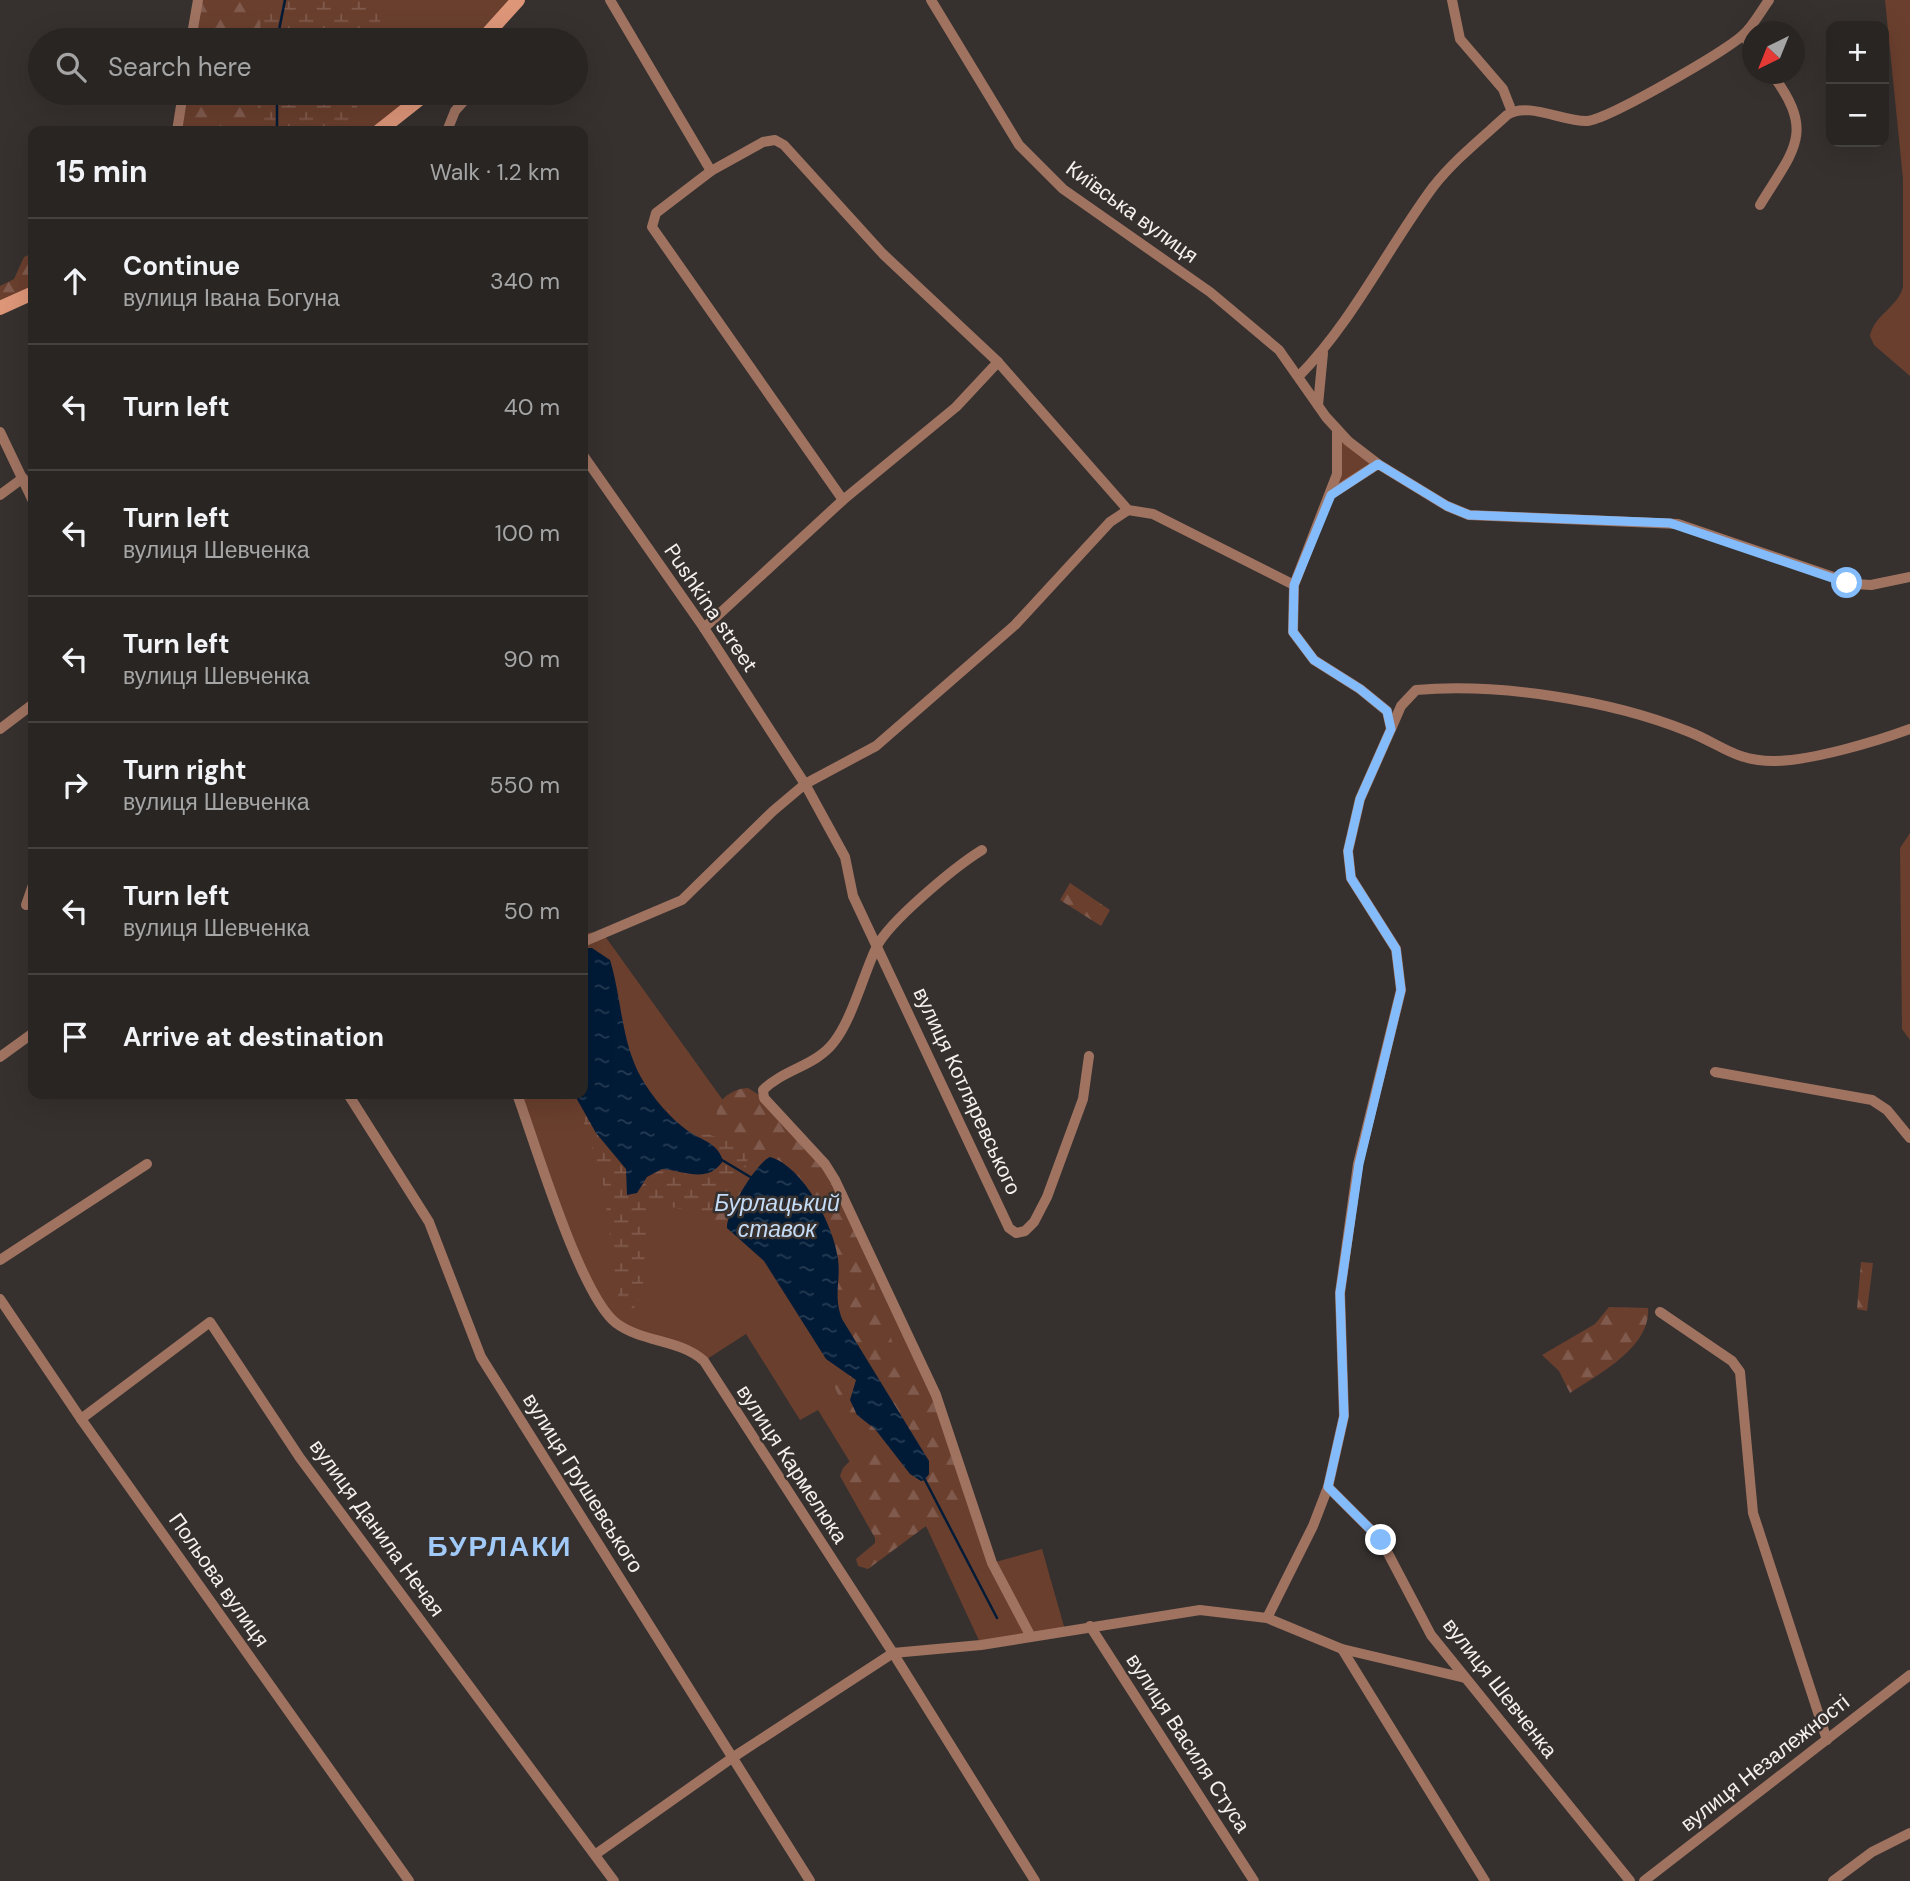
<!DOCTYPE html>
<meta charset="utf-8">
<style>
:root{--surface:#282523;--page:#302d2b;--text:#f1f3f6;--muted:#a5a5a6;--line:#444241}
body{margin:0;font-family:"DM Sans",sans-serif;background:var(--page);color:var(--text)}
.controls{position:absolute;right:21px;top:21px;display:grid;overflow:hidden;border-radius:14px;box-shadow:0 7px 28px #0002}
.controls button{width:63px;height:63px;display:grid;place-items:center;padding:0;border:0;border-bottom:2px solid var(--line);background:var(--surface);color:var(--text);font:35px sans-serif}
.compass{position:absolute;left:1742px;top:21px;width:63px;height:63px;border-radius:50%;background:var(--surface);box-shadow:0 7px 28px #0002;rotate:223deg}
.stop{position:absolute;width:21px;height:21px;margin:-16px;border:5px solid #84bcfb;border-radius:50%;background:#fff}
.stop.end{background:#84bcfb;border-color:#fff;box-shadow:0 2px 7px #0008}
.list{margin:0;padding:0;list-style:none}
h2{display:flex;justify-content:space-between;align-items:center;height:91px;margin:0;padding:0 28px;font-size:30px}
h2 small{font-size:23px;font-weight:400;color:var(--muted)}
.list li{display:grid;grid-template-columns:46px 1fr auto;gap:21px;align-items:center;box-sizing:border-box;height:126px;padding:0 28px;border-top:2px solid var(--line)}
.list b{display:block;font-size:26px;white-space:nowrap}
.list p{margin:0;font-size:23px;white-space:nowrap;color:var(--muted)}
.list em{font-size:23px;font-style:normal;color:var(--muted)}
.icon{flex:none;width:38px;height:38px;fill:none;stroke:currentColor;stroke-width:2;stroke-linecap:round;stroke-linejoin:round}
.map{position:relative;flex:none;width:1910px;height:1881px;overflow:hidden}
.search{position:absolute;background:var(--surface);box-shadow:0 7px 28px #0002;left:28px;top:28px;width:560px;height:77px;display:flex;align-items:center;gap:18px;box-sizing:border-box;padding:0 24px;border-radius:38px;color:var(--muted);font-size:26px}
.panel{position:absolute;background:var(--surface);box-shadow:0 7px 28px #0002;left:28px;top:126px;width:560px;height:973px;border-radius:14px}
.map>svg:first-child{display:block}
</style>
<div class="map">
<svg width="1910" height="1881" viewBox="0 0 1910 1881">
<defs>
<pattern id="forest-firs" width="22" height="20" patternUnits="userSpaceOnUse" patternTransform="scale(1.75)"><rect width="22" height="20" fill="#6a3f2e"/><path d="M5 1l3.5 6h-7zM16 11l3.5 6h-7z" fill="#805b4d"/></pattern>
<pattern id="wetland-marsh" width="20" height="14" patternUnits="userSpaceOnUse" patternTransform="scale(1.75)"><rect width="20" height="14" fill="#6a3f2e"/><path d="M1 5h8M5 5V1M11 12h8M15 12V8" fill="none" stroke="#805b4d"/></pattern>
<pattern id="water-ripples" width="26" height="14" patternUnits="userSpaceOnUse" patternTransform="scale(1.75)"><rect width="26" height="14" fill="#011b37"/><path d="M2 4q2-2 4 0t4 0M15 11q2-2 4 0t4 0" fill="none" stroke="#263c54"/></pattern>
</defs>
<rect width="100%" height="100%" fill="#36312f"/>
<g fill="#6a3f2e">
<polygon points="369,0 518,0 482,40 345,40"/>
<path d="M1885 0H1910V376L1874 345 1870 336C1874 315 1898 307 1903 287V179Z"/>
<polygon points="275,93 427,93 379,131 265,131"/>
<polygon points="1337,430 1378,464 1331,495"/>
<polygon points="1910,833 1910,1040 1902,1029 1900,848"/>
<polygon points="602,932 730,1110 825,1164 936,1395 992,1563 1042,1549 1065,1630 981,1645 926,1526 899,1542 818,1410 800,1420 746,1334 704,1361 627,1330 597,1299 517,1094 583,1094 583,933"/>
</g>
<g fill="url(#forest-firs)">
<polygon points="197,0 369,0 345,40 191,40"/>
<polygon points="182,93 275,93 265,131 176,131"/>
<polygon points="33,253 33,293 0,308 0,286 14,279 24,257"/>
<polygon points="1070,883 1110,910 1101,926 1060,900"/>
<path d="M748 1088 764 1098 825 1164 862 1247 897 1357 936 1395 966 1484 962 1512 939 1530 926 1526 868 1569 858 1566 856 1559 875 1543V1538L840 1476 843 1468 864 1447 835 1388 836 1374 841 1370 842 1319 831 1268 732 1228 726 1234 716 1233C698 1218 732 1182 730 1159 729 1137 705 1120 724 1098 730 1092 740 1088 748 1088Z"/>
<polygon points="1861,1262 1873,1263 1867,1311 1857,1309"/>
<path d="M1609 1307 1648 1308C1651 1347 1599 1374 1570 1393L1559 1371 1542 1355 1595 1324Z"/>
</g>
<g fill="url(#wetland-marsh)">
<polygon points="261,0 386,0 375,40 260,40"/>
<polygon points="258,93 361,93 354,118 345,131 257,131"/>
<path d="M574 1094C593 1128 617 1158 639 1191L647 1177 699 1143 664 1107 689 1128 753 1149 726 1203 713 1216 667 1206 652 1213C637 1239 654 1293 630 1312L619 1302 602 1176Z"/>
</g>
<g fill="url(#water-ripples)">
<path d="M583 948H592L610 960C622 999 621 1043 642 1079 653 1098 671 1119 688 1131 703 1141 718 1143 723 1161 707 1184 686 1171 662 1169L647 1177 637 1193 627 1195 626 1169 596 1133 574 1094H583Z"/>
<path d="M770 1157C803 1166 834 1226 838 1259 841 1282 833 1295 842 1319L929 1461V1474L925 1480 921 1481 910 1474 875 1429 857 1415 850 1400 856 1380 826 1359 764 1261 727 1228C726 1213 756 1163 770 1157Z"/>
</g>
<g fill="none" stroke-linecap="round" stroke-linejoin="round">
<g stroke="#011b37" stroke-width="2.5">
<polyline points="277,40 285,0"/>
<polyline points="277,93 277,131"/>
<polyline points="722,1160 752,1178"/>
<polyline points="924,1478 997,1618"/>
</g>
<g stroke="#a07361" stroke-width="10">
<polyline points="610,0 711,171"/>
<polyline points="931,0 1019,145 1063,189 1210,292 1279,350 1326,417 1348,441 1378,464 1447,506 1469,515 1678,524 1854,584 1871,585 1910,577"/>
<polyline points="1452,0 1460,39 1503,89 1512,112"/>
<polyline points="1743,35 1752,48"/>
<polyline points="191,40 198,0"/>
<polyline points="177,131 183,93"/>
<polyline points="447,131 455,111 471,93"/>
<path d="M1760 205C1794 149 1816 133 1772 74"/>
<path d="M1299 376C1353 321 1387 249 1433 187 1454 160 1482 138 1507 115 1527 101 1564 122 1587 121 1609 119 1724 52 1743 35 1753 26 1761 11 1769 0"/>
<polyline points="1318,405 1323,353"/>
<polyline points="1337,430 1337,474 1294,585 1293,632 1314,660 1360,689 1387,711 1391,729 1360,799 1348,851 1351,878 1396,949 1401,990 1358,1164 1340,1293 1344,1416 1328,1487 1381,1540 1431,1635 1630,1881"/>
<polyline points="0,432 33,501"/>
<polyline points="583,455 704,628 805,784 845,857 853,896 1009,1228 1016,1233 1025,1231 1034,1222 1047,1197 1083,1099 1089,1056"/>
<polyline points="0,495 23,478"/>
<polyline points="1330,495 1378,464"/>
<polyline points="843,500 652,227 656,213 711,171 763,142 775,140 784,145 883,254 998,362 1128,510 1153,514 1294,585"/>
<polyline points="704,628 843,500 956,407 998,362"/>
<polyline points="0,729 33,704"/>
<path d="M1391 729 1401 706 1416 690C1499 683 1610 700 1687 731 1721 744 1735 762 1776 761 1813 760 1875 742 1910 729"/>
<path d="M982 850C956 866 888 922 876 948 863 976 852 1019 834 1042 816 1066 784 1069 763 1090L764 1098 825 1164 835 1180 936 1395 992 1563 1030 1635"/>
<polyline points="26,905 33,885"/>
<polyline points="583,942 682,900 773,811 805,784 876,746 1015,625 1110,522 1128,510"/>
<polyline points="0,1057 33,1033"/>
<polyline points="1715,1072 1872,1100 1887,1110 1910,1138"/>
<polyline points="348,1094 429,1222 481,1357 810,1881"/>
<path d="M517 1094C535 1143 580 1295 616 1323 643 1343 680 1339 704 1361L893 1653 1035 1881"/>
<polyline points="0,1260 147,1164"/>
<polyline points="0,1299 81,1419 409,1881"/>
<polyline points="1660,1312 1732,1361 1740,1372 1753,1513 1827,1740"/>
<polyline points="81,1419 210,1322 300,1458 614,1881"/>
<polyline points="1267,1618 1313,1526 1328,1487"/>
<polyline points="1090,1626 1254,1881"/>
<polyline points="1342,1649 1485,1881"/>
<polyline points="596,1854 732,1758 893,1653 981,1645 1200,1610 1267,1618 1342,1649 1465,1678"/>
<polyline points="1644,1881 1910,1675"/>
<polyline points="1833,1881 1872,1852 1910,1833"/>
</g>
<g stroke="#de9679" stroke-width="14">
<polyline points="482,40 518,0"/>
<polyline points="379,131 427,93"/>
<polyline points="0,308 33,293"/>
</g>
</g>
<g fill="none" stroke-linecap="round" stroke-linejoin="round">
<polyline stroke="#84bcfb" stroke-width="9" points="1381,1540 1328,1487 1344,1416 1340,1293 1359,1164 1401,990 1396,949 1351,878 1348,851 1360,799 1391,729 1387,711 1360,689 1314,660 1293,632 1294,585 1331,495 1378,464 1447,506 1469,515 1670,523 1847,583"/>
</g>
<g text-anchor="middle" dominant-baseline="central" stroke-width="5" stroke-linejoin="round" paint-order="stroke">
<g font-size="21" fill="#f3f0ee" stroke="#36312f">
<text transform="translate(1132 212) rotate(36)">Київська вулиця</text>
<text transform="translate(711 608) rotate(56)">Pushkina street</text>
<text transform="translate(967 1091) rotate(65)">вулиця Котляревського</text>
<text transform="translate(792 1464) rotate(57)">вулиця Кармелюка</text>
<text transform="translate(583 1483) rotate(58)">вулиця Грушевського</text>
<text transform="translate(377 1528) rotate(54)">вулиця Данила Нечая</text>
<text transform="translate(219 1580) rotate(55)">Польова вулиця</text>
<text transform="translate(1500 1688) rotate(52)">вулиця Шевченка</text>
<text transform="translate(1188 1743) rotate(57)">вулиця Василя Стуса</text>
<text transform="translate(1765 1763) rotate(-38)">вулиця Незалежності</text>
</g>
<g font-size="23" font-style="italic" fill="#c5dcf7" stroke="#36312f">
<text x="777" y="1203">Бурлацький<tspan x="777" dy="26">ставок</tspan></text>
</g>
<g font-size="28" font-weight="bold" letter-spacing="2" fill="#a1caf9" stroke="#36312f">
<text x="500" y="1546">БУРЛАКИ</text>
</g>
</g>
</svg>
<div class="controls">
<button>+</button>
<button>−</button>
</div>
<svg class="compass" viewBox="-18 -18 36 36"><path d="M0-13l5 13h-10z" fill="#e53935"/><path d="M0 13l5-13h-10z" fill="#a5a5a6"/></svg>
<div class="stop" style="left:1847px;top:583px"></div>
<div class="stop end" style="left:1381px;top:1540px"></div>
<div class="search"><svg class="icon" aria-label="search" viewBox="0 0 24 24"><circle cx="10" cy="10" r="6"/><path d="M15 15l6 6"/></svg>Search here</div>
<section class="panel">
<h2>15 min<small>Walk · 1.2 km</small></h2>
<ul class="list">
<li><svg class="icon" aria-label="ahead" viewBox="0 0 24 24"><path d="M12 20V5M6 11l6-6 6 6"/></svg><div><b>Continue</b><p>вулиця Івана Богуна</p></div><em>340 m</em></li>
<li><svg class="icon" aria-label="left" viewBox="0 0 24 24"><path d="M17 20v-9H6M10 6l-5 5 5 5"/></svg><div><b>Turn left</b></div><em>40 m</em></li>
<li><svg class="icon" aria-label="left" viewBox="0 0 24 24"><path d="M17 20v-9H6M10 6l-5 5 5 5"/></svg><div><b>Turn left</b><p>вулиця Шевченка</p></div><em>100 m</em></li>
<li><svg class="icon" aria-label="left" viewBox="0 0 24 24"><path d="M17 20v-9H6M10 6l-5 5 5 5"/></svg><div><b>Turn left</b><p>вулиця Шевченка</p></div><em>90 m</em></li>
<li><svg class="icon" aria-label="right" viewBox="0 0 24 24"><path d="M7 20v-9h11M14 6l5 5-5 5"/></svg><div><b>Turn right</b><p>вулиця Шевченка</p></div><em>550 m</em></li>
<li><svg class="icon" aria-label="left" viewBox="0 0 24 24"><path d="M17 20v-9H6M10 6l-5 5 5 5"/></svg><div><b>Turn left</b><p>вулиця Шевченка</p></div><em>50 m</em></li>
<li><svg class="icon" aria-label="arrive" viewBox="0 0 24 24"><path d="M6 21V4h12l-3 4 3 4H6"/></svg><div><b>Arrive at destination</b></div></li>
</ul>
</section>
</div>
